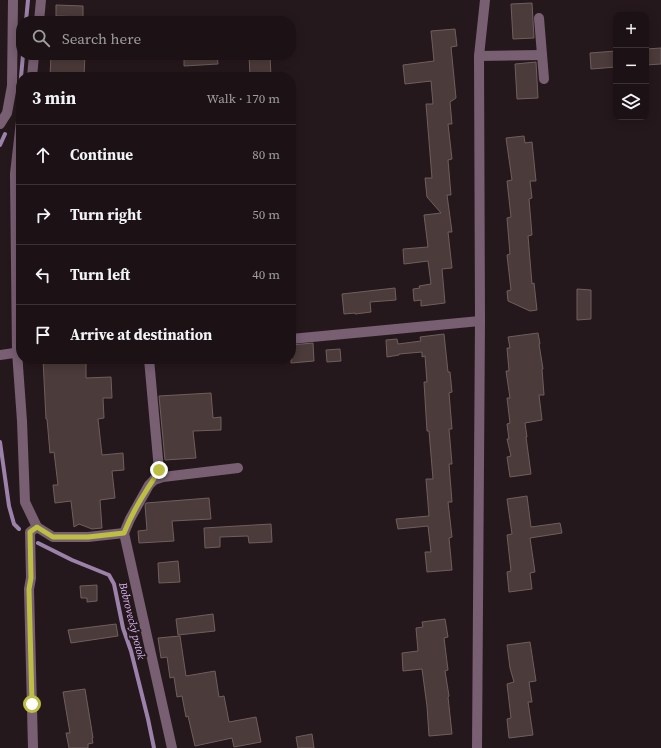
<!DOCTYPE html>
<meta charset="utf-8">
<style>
:root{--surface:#1c1215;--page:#292022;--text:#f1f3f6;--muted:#a09ea0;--line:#3a3234}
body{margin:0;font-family:"Source Serif 4",serif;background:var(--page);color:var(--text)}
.controls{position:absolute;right:12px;top:12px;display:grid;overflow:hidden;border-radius:8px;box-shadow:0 2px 10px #0003}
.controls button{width:36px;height:36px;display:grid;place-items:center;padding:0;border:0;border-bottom:1px solid var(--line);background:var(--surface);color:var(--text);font:20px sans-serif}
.stop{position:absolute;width:12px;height:12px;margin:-9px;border:3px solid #bdbf43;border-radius:50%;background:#fff}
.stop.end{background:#bdbf43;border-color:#fff;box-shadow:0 1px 4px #0008}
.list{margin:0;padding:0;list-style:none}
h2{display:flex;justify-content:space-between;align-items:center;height:52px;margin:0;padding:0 16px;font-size:17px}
h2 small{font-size:13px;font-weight:400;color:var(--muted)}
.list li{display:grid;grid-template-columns:26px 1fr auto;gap:12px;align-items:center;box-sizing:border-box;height:60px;padding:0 16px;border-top:1px solid var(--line)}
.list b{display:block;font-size:15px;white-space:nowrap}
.list em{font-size:13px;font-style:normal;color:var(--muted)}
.icon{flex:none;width:22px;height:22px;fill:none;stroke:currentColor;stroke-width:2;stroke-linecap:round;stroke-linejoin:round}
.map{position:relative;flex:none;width:661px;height:748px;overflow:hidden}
.search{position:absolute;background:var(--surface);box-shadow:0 2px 10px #0003;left:16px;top:16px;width:280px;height:44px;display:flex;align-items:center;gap:10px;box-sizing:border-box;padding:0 14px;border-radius:16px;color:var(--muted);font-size:15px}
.panel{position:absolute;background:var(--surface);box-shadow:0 2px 10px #0003;left:16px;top:72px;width:280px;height:292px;border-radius:16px}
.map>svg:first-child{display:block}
</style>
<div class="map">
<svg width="661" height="748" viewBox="0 0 661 748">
<rect width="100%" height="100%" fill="#25181c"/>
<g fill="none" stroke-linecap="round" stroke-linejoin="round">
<g stroke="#9c82aa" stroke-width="4">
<polyline points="26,21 28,0"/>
<polyline points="21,77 23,55"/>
<polyline points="19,93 21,78"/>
<polyline points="0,145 5,134"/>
<polyline points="0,442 9,506 14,524 19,529"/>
<polyline points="38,543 72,560 109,575 114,584 123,628 131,651 148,719 154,748"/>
</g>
</g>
<g fill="#4b3b3a" stroke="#705e5e">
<polygon points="532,3 534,38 513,39 511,4"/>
<polygon points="56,5 83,6 83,17 56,16"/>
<polygon points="455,29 457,46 451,47 456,98 450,102 452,124 448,124 452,159 448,160 451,195 447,195 452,232 448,232 452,268 442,269 445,303 421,306 421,300 414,301 413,289 420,288 419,286 431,284 428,261 404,264 403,249 428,247 424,215 441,213 427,197 425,178 432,178 426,104 433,104 431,81 405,84 403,65 434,61 431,31"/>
<polygon points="661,48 661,64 646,65 646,49"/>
<polygon points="616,51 616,67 591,69 590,53"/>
<polygon points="51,55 85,55 84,77 59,77 59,76 50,76"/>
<polygon points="184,55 217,55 218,64 184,66"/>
<polygon points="249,55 270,55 271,77 250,77"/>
<polygon points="536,62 538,98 517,99 515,64"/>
<polygon points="524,136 525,143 532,142 536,181 530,181 532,198 529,199 532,235 528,236 532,284 534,283 537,310 530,311 508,301 507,291 511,290 507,255 510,254 507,218 511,217 507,181 512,180 506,138"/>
<polygon points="395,288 396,300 370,302 371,312 355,314 355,313 344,314 342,294"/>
<polygon points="577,289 591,290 591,319 577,320"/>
<polygon points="538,333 540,344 539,344 543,369 542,369 544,395 539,395 542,420 525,423 527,437 526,437 531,474 510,477 507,457 511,456 507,439 509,439 507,424 510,423 507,398 510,398 506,371 509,371 507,348 510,348 508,337"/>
<polygon points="444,334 448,372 450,372 452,392 449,393 452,429 449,429 452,464 449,464 452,502 448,502 452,537 449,538 452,570 427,572 425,552 431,552 428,526 398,529 396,519 429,516 426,479 433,479 429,431 427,431 424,382 427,382 425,356 422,357 422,352 399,354 399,355 387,357 386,340 397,339 398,344 421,341 420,337"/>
<polygon points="313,343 314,361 291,363 291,345"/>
<polygon points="340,349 341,361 327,362 326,350"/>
<polygon points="43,359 86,359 86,378 111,377 112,398 103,398 104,418 98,419 102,455 123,453 124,470 112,471 115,498 100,500 102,528 92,529 79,524 74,527 71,501 55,503 53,485 58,485 54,452 50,453 47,419 46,419"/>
<polygon points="211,393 213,418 221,417 221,430 193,431 196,458 165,460 159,396"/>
<polygon points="527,496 531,527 560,523 562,533 530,538 535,572 530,573 532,589 509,592 507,572 511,571 507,535 512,534 507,499"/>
<polygon points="209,498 211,519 172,521 174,541 139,543 138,531 147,530 145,505 146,503"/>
<polygon points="271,524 272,542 249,543 248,536 220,537 220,547 205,548 204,528"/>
<polygon points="178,561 180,582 159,583 158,563"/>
<polygon points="97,585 97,601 87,602 87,598 81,598 80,586"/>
<polygon points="213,614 215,631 178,635 176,619"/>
<polygon points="445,619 448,637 444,638 448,670 445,671 449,696 448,697 452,734 429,736 427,706 422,669 403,671 402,653 418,651 416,628 423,627 422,622"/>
<polygon points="116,624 118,636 71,643 68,630"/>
<polygon points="180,636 186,676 215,671 219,697 224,696 229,722 256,717 261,742 234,747 232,738 195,746 188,716 186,717 182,696 177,697 174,677 170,678 167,657 161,658 158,638"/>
<polygon points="530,642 536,681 529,682 532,702 528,702 533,735 509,738 507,719 511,718 507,684 514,682 510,668 507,645"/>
<polygon points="85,689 93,738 92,738 93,743 88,744 88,748 69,748 66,733 70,733 63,692"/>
<polygon points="312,734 314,748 298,748 296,737"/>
</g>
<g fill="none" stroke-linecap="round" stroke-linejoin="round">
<g stroke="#785f72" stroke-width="10">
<polyline points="539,18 544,79"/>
<polyline points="39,21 41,0"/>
<polyline points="479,56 542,55"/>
<polyline points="32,77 34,55"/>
<polyline points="21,121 15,174 17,352 22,421 25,502 37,527 30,532 31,578 29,589 33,748"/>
<polyline points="0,124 7,113 12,86 13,0"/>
<polyline points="291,339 480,321"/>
<polyline points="0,355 21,352"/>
<polyline points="149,359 159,470 154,480"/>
<polyline points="37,527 53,537 88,537 124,533 172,748"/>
<polyline points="124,533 130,519 149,485 154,480 163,477 238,468"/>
<polyline points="477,748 480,321 479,56 485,0"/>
</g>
</g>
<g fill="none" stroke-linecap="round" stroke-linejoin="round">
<path stroke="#bdbf43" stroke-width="5" d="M32 704 29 589 31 578 30 532 37 527 53 537H88L124 533C130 518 137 505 146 491 150 484 155 478 159 470"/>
</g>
<g text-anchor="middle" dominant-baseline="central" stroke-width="4" stroke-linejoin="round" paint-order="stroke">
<g font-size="11" font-style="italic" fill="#e2bafc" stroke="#25181c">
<text transform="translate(132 621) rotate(76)">Bobrovecký potok</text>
</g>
</g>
</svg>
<div class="controls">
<button>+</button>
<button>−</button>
<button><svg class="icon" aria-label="layers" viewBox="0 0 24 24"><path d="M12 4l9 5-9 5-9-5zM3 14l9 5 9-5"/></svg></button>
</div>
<div class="stop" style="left:32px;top:704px"></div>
<div class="stop end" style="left:159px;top:470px"></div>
<div class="search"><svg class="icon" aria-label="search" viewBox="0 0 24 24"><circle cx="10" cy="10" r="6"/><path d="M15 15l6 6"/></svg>Search here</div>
<section class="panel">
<h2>3 min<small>Walk · 170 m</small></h2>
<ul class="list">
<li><svg class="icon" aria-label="ahead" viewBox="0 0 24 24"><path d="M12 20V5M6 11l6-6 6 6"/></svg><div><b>Continue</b></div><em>80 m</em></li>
<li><svg class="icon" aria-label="right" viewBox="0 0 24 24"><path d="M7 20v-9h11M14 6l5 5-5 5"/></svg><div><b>Turn right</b></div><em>50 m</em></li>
<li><svg class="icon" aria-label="left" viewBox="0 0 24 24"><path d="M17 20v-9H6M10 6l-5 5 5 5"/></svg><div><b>Turn left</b></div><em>40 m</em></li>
<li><svg class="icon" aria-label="arrive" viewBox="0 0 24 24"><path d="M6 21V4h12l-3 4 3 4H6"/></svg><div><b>Arrive at destination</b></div></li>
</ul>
</section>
</div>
